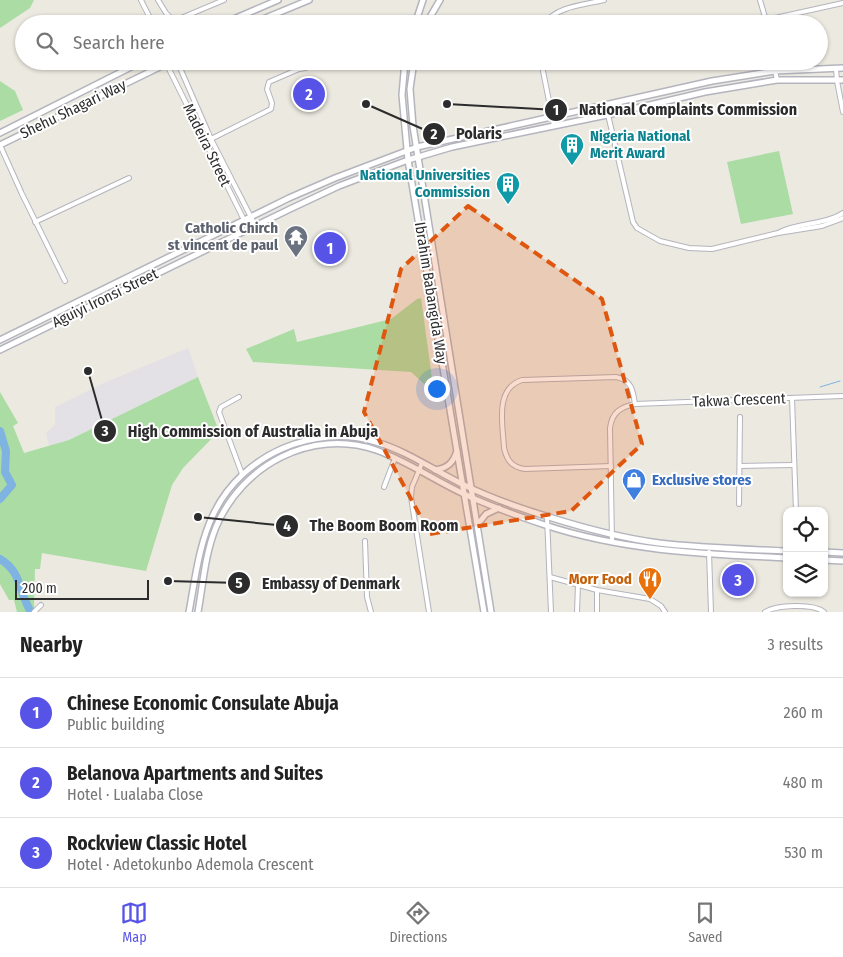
<!DOCTYPE html>
<meta charset="utf-8">
<style>
:root{--surface:#fff;--page:#f2f2f2;--text:#222;--muted:#767676;--line:#e0e0e0;--accent:#5753e6}
body{margin:0;font-family:"Fira Sans Condensed",sans-serif;background:var(--page);color:var(--text)}
.controls{position:absolute;right:15px;bottom:15px;display:grid;overflow:hidden;border-radius:10px;box-shadow:0 1px 4px #0004}
.controls button{width:45px;height:45px;display:grid;place-items:center;padding:0;border:0;border-bottom:1px solid var(--line);background:var(--surface);color:var(--text);font:25px sans-serif}
.scale{position:absolute;left:15px;bottom:12px;width:134px;box-sizing:border-box;padding-left:5px;border:2px solid #2c2c2c;border-top:0;font-size:14px;line-height:18px;white-space:nowrap;color:#2c2c2c;-webkit-text-stroke:4px #fff;paint-order:stroke}
.you{position:absolute;left:436px;top:388px;width:18px;height:18px;margin:-12px;border:4px solid #fff;border-radius:50%;background:#1a73e8;box-shadow:0 0 0 8px #1a73e833}
.badge{display:grid;place-items:center;width:32px;height:32px;border-radius:50%;background:var(--accent);color:#fff;font-size:16px;font-weight:700}
.pin{position:absolute;translate:-50% -50%;border:2px solid #fff;box-shadow:0 1px 5px #0006}
.list{margin:0;padding:0;list-style:none}
h2{display:flex;justify-content:space-between;align-items:center;height:65px;margin:0;padding:0 20px;font-size:21px}
h2 small{font-size:16px;font-weight:400;color:var(--muted)}
.list li{display:grid;grid-template-columns:32px 1fr auto;gap:15px;align-items:center;box-sizing:border-box;height:70px;padding:0 20px;border-top:1px solid var(--line)}
.list b{display:block;font-size:19px;white-space:nowrap}
.list p{margin:0;font-size:16px;white-space:nowrap;color:var(--muted)}
.list em{font-size:16px;font-style:normal;color:var(--muted)}
.icon{flex:none;width:28px;height:28px;fill:none;stroke:currentColor;stroke-width:2;stroke-linecap:round;stroke-linejoin:round}
.map{position:relative;flex:none;width:843px;height:612px;overflow:hidden}
.search{position:absolute;background:var(--surface);box-shadow:0 1px 4px #0004;left:15px;right:15px;top:15px;height:55px;display:flex;align-items:center;gap:12px;box-sizing:border-box;padding:0 18px;border-radius:28px;color:var(--muted);font-size:19px}
.sheet{height:275px;background:var(--surface)}
nav{display:flex;justify-content:space-around;align-items:center;box-sizing:border-box;height:70px;border-top:1px solid var(--line);background:var(--surface);font-size:14px;color:var(--muted)}
nav a{display:grid;justify-items:center;gap:2px}
nav .on{color:var(--accent)}
.map>svg:first-child{display:block}
</style>
<div class="map">
<svg width="843" height="612" viewBox="0 0 843 612">
<rect width="100%" height="100%" fill="#ece9e0"/>
<polygon fill="#e3e0e6" points="188,348 198,377 69,440 49,446 46,433 55,425 55,407 106,382"/>
<g fill="#aadca3">
<polygon points="0,0 34,0 30,8 0,28"/>
<polygon points="0,81 15,91 23,110 0,121"/>
<polygon points="779,151 793,214 741,224 727,162"/>
<polygon points="421,298 434,393 411,372 253,362 246,349 294,329 297,342 391,319 417,299"/>
<polygon points="198,377 219,431 183,468 172,485 146,571 42,553 40,569 35,569 34,605 36,612 17,612 14,600 9,600 0,584 0,392 18,423 13,426 24,453 69,440"/>
</g>
<g fill="none" stroke-linecap="round" stroke-linejoin="round">
<polyline stroke="#7fb3e2" stroke-width="1" points="820,387 840,381"/>
<g stroke="#7fb3e2" stroke-width="8">
<polyline points="0,431 6,451 5,472 12,485 0,499"/>
<path d="M0 559C23 573 18 592 31 612"/>
</g>
<g stroke="#b4b4be" stroke-width="6">
<g id="street">
<polyline points="141,0 153,24"/>
<polyline points="158,0 166,13 174,21 224,0"/>
<polyline points="760,0 767,24"/>
<polyline points="766,20 843,3"/>
<path d="M544 24C557 6 584 5 604 0"/>
<polyline points="165,61 248,228"/>
<polyline points="177,61 211,139 255,225"/>
<polyline points="541,61 554,126"/>
<polyline points="773,61 777,80"/>
<polyline points="836,69 837,81 843,112"/>
<polyline points="606,106 633,222 637,228 660,241 689,248 712,249 778,233 822,226 843,218"/>
<polyline points="211,139 271,109 272,103 267,89 269,82 299,69 306,68"/>
<polyline points="0,145 22,194 65,281"/>
<polyline points="35,222 129,178"/>
<path d="M780 232C799 222 825 225 843 213"/>
<polyline points="239,397 221,407 219,412 242,474"/>
<polyline points="792,398 796,511"/>
<polyline points="422,463 412,487 411,497 429,612"/>
<path d="M611 466 525 469C512 467 507 461 504 448 503 425 494 389 522 380L616 377C632 380 633 391 635 404"/>
<polyline points="740,466 794,465"/>
<polyline points="384,487 395,458"/>
<polyline points="739,504 740,417"/>
<polyline points="547,517 551,612"/>
<polyline points="365,541 367,597 371,612"/>
<path d="M612 542 610 428C612 412 621 407 635 404L843 396"/>
<polyline points="709,552 711,612"/>
<polyline points="550,577 597,590 650,599 661,606 665,612"/>
<polyline points="34,612 41,605"/>
<polyline points="577,612 578,585"/>
<polyline points="597,612 597,590"/>
<path d="M765 612C776 605 813 603 824 612"/>
</g>
</g>
<g stroke="#b4b4be" stroke-width="8">
<g id="secondary">
<polyline points="222,24 278,0"/>
<polyline points="251,24 309,0"/>
<polyline points="415,24 423,0"/>
<polyline points="426,24 440,0"/>
<polyline points="405,61 402,95 408,160 484,612"/>
<polyline points="414,61 410,89 413,126 491,612"/>
<polyline points="0,133 143,61"/>
<polyline points="0,145 172,61"/>
<polyline points="0,340 289,198 335,178 417,147 712,81 775,71 843,68"/>
<polyline points="0,350 290,209 339,186 408,160 452,147 607,115 705,92 777,80 843,80"/>
<path d="M435 470C448 468 453 463 457 451"/>
<polyline points="478,524 486,514 499,508"/>
<polyline points="824,552 843,553"/>
<polyline points="824,560 843,561"/>
<path d="M189 612C195 580 199 543 214 513 242 455 314 423 376 442 407 451 435 471 464 485 489 497 522 509 549 517 584 528 621 538 659 543 701 548 744 549 787 551"/>
<path d="M198 612C203 584 205 554 216 527 242 465 311 428 376 450 407 461 434 480 464 494 489 506 518 516 545 525 623 551 705 554 787 558"/>
</g>
</g>
<use href="#street" stroke="#fff" stroke-width="4"/>
<use href="#secondary" stroke="#fff" stroke-width="5"/>
</g>
<path fill="#df570e" fill-opacity="0.2" stroke="#df570e" stroke-width="4" stroke-dasharray="10 6" stroke-linejoin="round" d="M468 206 602 299 642 444 571 511 430 534 364 412 401 269Z"/>
<defs>
<g id="building-pin" transform="scale(1.25)"><path d="M0 17L-7.5 6A9.5 9.5 0 1 1 7.5 6Z" fill="#0f9aa8" stroke="#fff"/><path d="M-4-6H4V6H1V3H-1V6H-4ZM-2.5-4.3h1.7v1.8h-1.7ZM.8-4.3h1.7v1.8H.8ZM-2.5-1h1.7V.8h-1.7ZM.8-1h1.7V.8H.8Z" fill="#fff"/></g>
<g id="temple-pin" transform="scale(1.25)"><path d="M0 17L-7.5 6A9.5 9.5 0 1 1 7.5 6Z" fill="#6b7280" stroke="#fff"/><path d="M0-6L5-2H3V0L6.5 2.5H4V6H1.5V3h-3V6H-4V2.5H-6.5L-3 0V-2H-5Z" fill="#fff"/></g>
<g id="shop-pin" transform="scale(1.25)"><path d="M0 17L-7.5 6A9.5 9.5 0 1 1 7.5 6Z" fill="#3f7fe0" stroke="#fff"/><path d="M-5-2.5h2.3a2.7 3.5 0 0 1 5.4 0H5L5.5 6h-11ZM-1.5-2.5h3a1.5 2.3 0 0 0-3 0Z" fill="#fff"/></g>
<g id="restaurant-pin" transform="scale(1.25)"><path d="M0 17L-7.5 6A9.5 9.5 0 1 1 7.5 6Z" fill="#e8710a" stroke="#fff"/><path d="M-5-6h1v4h1v-4h1v4h1v-4h1v5L-1.5 .5V6h-2V.5L-5-1ZM5-6V6H3V1.5H1.5Q1.5-4 5-6Z" fill="#fff"/></g>
</defs>
<g fill-rule="evenodd">
<use href="#building-pin" x="572" y="145"/>
<use href="#building-pin" x="508" y="184"/>
<use href="#temple-pin" x="296" y="237"/>
<use href="#shop-pin" x="634" y="480"/>
<use href="#restaurant-pin" x="650" y="579"/>
</g>
<g text-anchor="middle" dominant-baseline="central" stroke-width="4" stroke-linejoin="round" paint-order="stroke">
<g font-size="15" fill="#2c2c2c" stroke="#fff">
<text transform="translate(73 109) rotate(-26)">Shehu Shagari Way</text>
<text transform="translate(207 145) rotate(64)">Madeira Street</text>
<text transform="translate(431 293) rotate(81)">Ibrahim Babangida Way</text>
<text transform="translate(105 298) rotate(-26)">Aguiyi Ironsi Street</text>
<text transform="translate(739 400) rotate(-2)">Takwa Crescent</text>
</g>
<g font-size="15" font-weight="bold" fill="#0d838f" stroke="#fff" text-anchor="start">
<text x="590" y="136">Nigeria National<tspan x="590" dy="17">Merit Award</tspan></text>
<text x="490" y="175" text-anchor="end">National Universities<tspan x="490" dy="17">Commission</tspan></text>
</g>
<g font-size="15" font-weight="bold" fill="#5b616d" stroke="#fff" text-anchor="end">
<text x="278" y="228">Catholic Chirch<tspan x="278" dy="17">st vincent de paul</tspan></text>
</g>
<g font-size="15" font-weight="bold" fill="#366cbe" stroke="#fff" text-anchor="start">
<text x="652" y="480">Exclusive stores</text>
</g>
<g font-size="15" font-weight="bold" fill="#c56008" stroke="#fff" text-anchor="end">
<text x="632" y="579">Morr Food</text>
</g>
</g>
<path fill="none" stroke="#2c2c2c" stroke-width="2" d="M447 104L556 110M366 104L434 134M88 371L105 431M198 517L287 526M168 581L239 583"/>
<g fill="#2c2c2c" stroke="#fff" stroke-width="2">
<circle cx="447" cy="104" r="5"/>
<circle cx="366" cy="104" r="5"/>
<circle cx="88" cy="371" r="5"/>
<circle cx="198" cy="517" r="5"/>
<circle cx="168" cy="581" r="5"/>
<circle cx="556" cy="110" r="12"/>
<circle cx="434" cy="134" r="12"/>
<circle cx="105" cy="431" r="12"/>
<circle cx="287" cy="526" r="12"/>
<circle cx="239" cy="583" r="12"/>
</g>
<g font-size="15" text-anchor="middle" font-weight="bold" fill="#fff">
<text x="556" y="115">1</text>
<text x="434" y="139">2</text>
<text x="105" y="436">3</text>
<text x="287" y="531">4</text>
<text x="239" y="588">5</text>
</g>
<g font-size="16" text-anchor="middle" font-weight="bold" fill="#2c2c2c" stroke="#fff" stroke-width="4" stroke-linejoin="round" paint-order="stroke">
<text x="688" y="115">National Complaints Commission</text>
<text x="479" y="139">Polaris</text>
<text x="253" y="437">High Commission of Australia in Abuja</text>
<text x="384" y="531">The Boom Boom Room</text>
<text x="331" y="589">Embassy of Denmark</text>
</g>
</svg>
<div class="controls">
<button><svg class="icon" aria-label="locate" viewBox="0 0 24 24"><circle cx="12" cy="12" r="6"/><path d="M12 2v4M12 18v4M2 12h4M18 12h4"/></svg></button>
<button><svg class="icon" aria-label="layers" viewBox="0 0 24 24"><path d="M12 4l9 5-9 5-9-5zM3 14l9 5 9-5"/></svg></button>
</div>
<div class="scale">200 m</div>
<div class="you"></div>
<div class="pin badge" style="left:330px;top:248px">1</div>
<div class="pin badge" style="left:309px;top:94px">2</div>
<div class="pin badge" style="left:738px;top:580px">3</div>
<div class="search"><svg class="icon" aria-label="search" viewBox="0 0 24 24"><circle cx="10" cy="10" r="6"/><path d="M15 15l6 6"/></svg>Search here</div>
</div>
<section class="sheet">
<h2>Nearby<small>3 results</small></h2>
<ul class="list">
<li><span class="badge">1</span><div><b>Chinese Economic Consulate Abuja</b><p>Public building</p></div><em>260 m</em></li>
<li><span class="badge">2</span><div><b>Belanova Apartments and Suites</b><p>Hotel · Lualaba Close</p></div><em>480 m</em></li>
<li><span class="badge">3</span><div><b>Rockview Classic Hotel</b><p>Hotel · Adetokunbo Ademola Crescent</p></div><em>530 m</em></li>
</ul>
</section>
<nav>
<a class="on"><svg class="icon" aria-label="map" viewBox="0 0 24 24"><path d="M3 6l6-2 6 2 6-2v14l-6 2-6-2-6 2zM9 4v14M15 6v14"/></svg>Map</a>
<a><svg class="icon" aria-label="directions" viewBox="0 0 24 24"><path d="M12 3l9 9-9 9-9-9zM9 14v-3h6M13 9l2 2-2 2"/></svg>Directions</a>
<a><svg class="icon" aria-label="saved" viewBox="0 0 24 24"><path d="M7 4h10v16l-5-4-5 4z"/></svg>Saved</a>
</nav>
